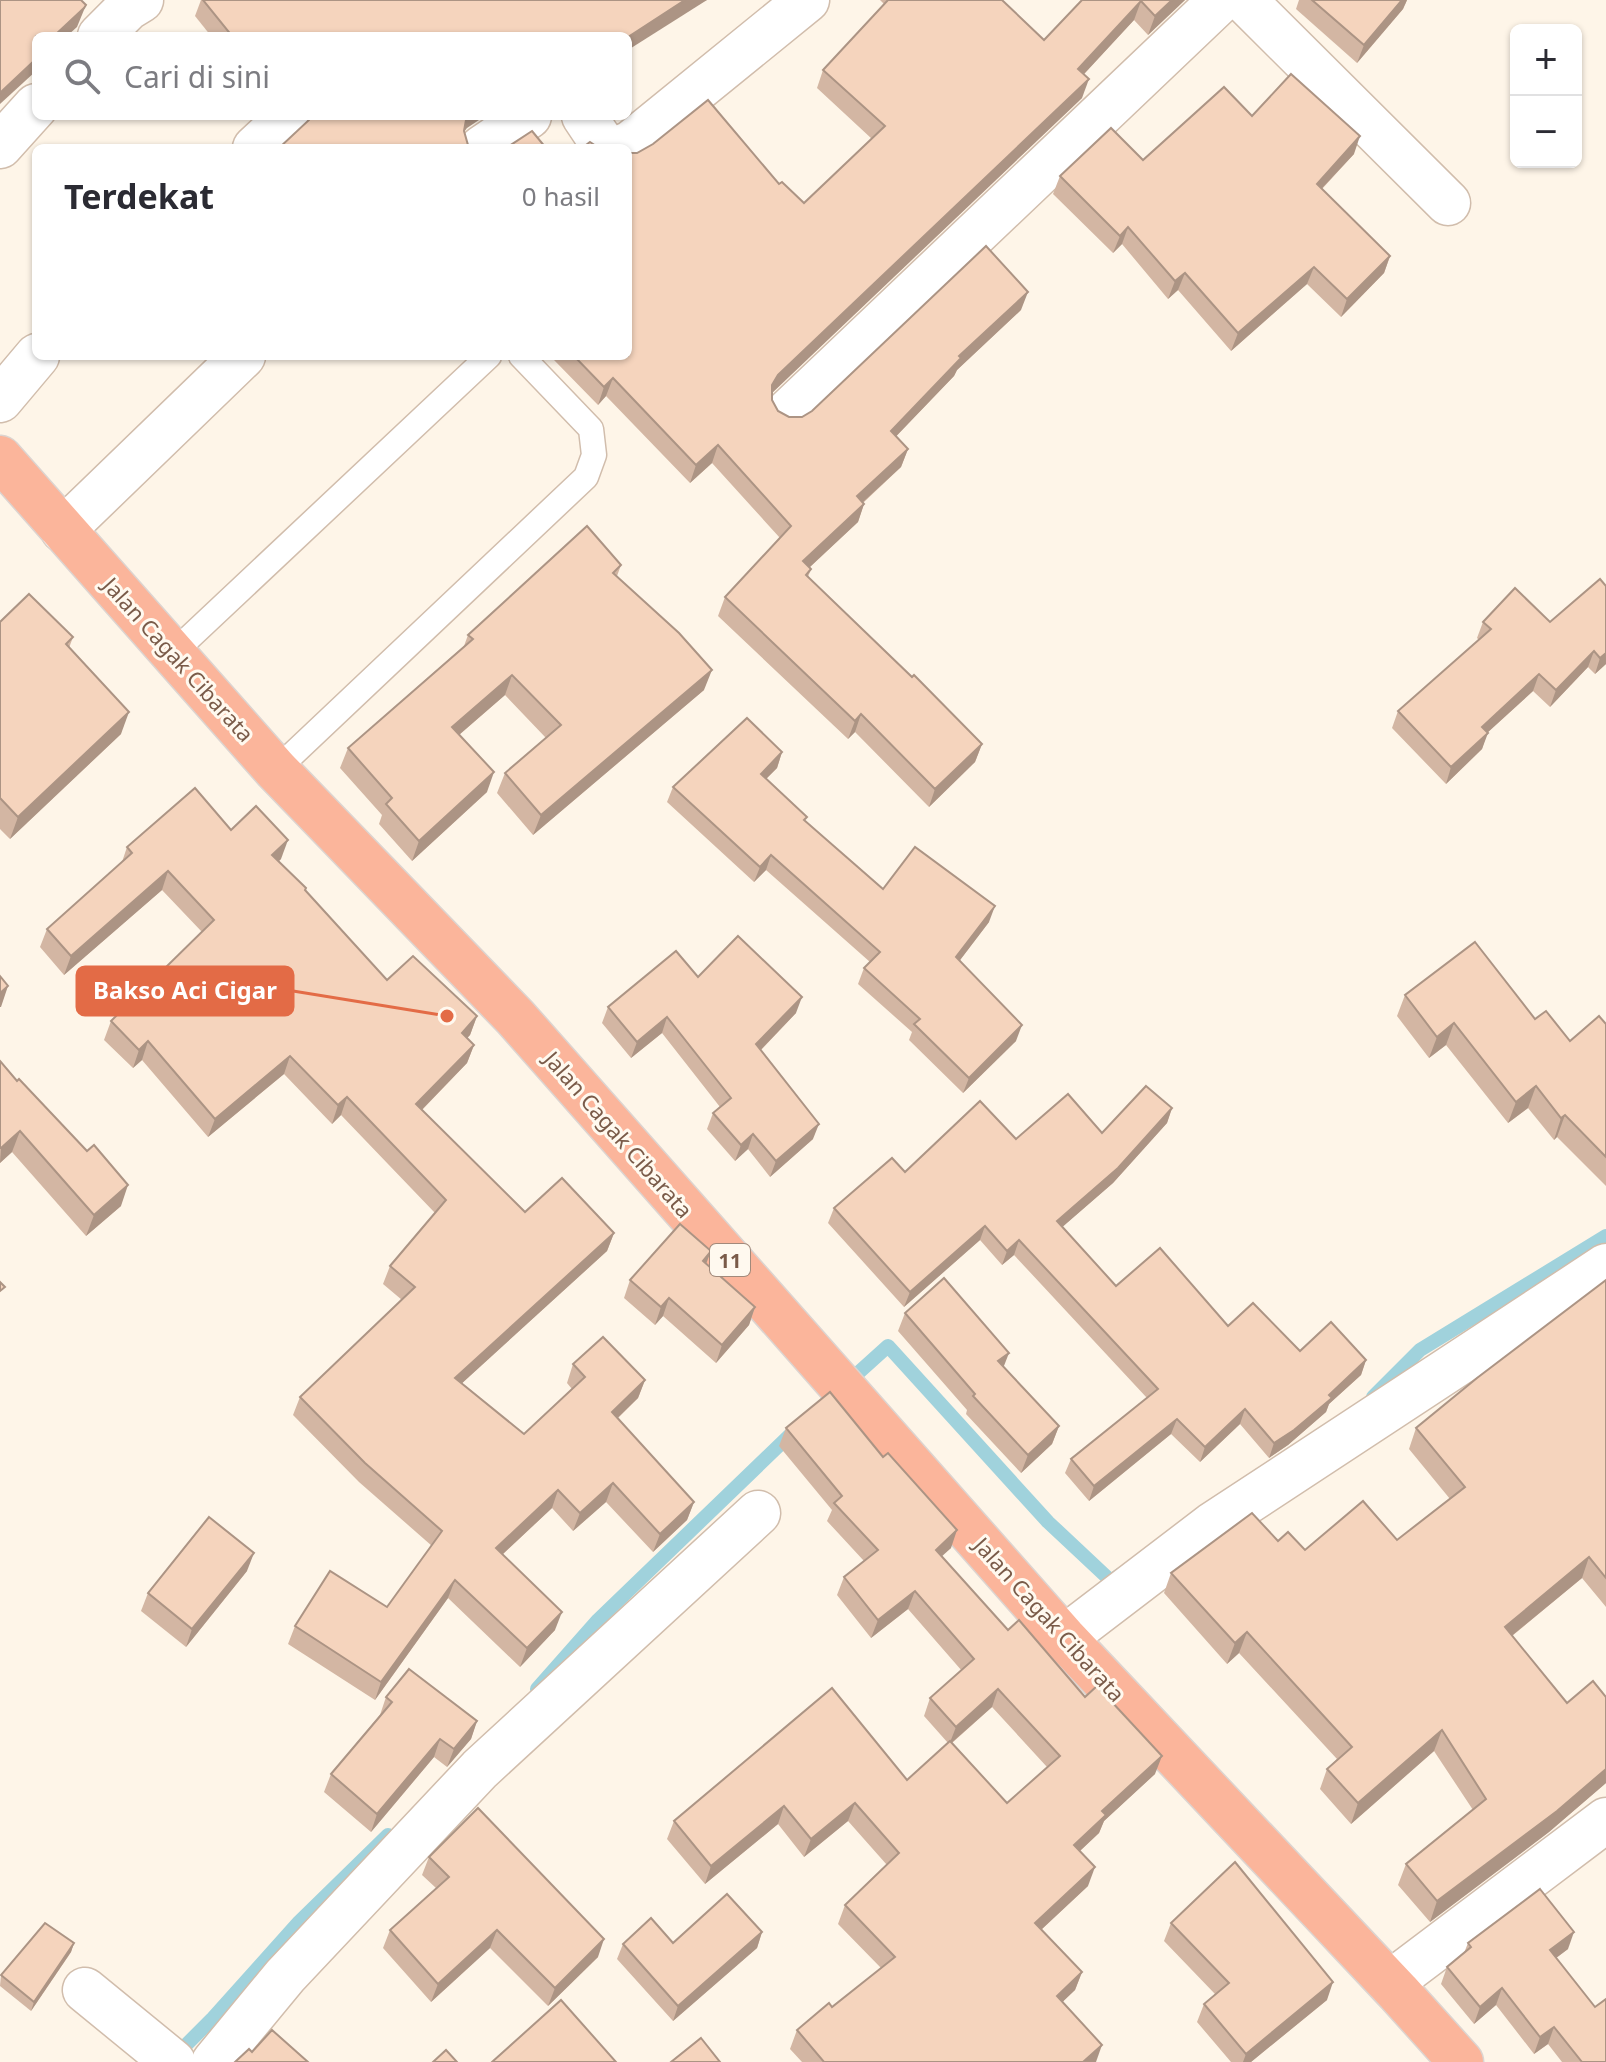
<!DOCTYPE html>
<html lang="id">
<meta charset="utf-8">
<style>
:root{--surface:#fff;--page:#f2f2f3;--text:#2b2b33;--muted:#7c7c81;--line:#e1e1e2}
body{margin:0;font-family:"Noto Sans",sans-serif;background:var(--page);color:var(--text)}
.controls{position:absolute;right:24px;top:24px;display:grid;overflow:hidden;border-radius:12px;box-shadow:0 2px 6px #0004}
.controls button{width:72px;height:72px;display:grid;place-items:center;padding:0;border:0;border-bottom:2px solid var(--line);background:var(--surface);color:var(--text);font:40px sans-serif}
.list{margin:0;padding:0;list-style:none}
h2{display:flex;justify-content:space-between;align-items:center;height:104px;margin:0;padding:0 32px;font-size:34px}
h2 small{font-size:26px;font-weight:400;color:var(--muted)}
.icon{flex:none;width:44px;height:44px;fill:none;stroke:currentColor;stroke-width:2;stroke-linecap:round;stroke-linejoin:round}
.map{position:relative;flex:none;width:1606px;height:2062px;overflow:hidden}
.search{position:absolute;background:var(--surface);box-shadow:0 2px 6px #0004;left:32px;top:32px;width:600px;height:88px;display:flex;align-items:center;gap:20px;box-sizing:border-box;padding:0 28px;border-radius:12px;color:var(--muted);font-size:30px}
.panel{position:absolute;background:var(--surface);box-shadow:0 2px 6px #0004;left:32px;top:144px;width:600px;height:216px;border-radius:12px}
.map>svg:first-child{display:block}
</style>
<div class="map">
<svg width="1606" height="2062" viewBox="0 0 1606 2062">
<rect width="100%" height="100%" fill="#fef5e8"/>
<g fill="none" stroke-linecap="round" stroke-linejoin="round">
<g stroke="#a0d2dc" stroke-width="14">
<polyline points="847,1383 888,1346 1048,1522 1111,1581 1121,1574"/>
<polyline points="1373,1397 1420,1350 1606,1236"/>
<polyline points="537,1689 598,1620 793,1432"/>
<polyline points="175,2056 213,2018 299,1922 388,1835"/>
</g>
<g stroke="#d1bdac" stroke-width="27">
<g id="lane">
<polyline points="173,653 489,356"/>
<polyline points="276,770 586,477 594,455 591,429 521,356"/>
</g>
</g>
<g stroke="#d1bdac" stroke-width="47">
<g id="street">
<polyline points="1244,0 1448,203"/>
<polyline points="100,36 128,8 141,0"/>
<polyline points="584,116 604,146 609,148"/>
<polyline points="0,146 36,106"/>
<polyline points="255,148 285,120"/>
<polyline points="482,148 529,116"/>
<polyline points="620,148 631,143 807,0"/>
<polyline points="0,400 37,356"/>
<polyline points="789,411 1221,0"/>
<polyline points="63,530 243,356"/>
<polyline points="1064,1638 1212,1525 1606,1266"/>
<polyline points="1390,1983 1606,1820"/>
<polyline points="85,1990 173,2062"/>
<polyline points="214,2062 285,1976 480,1769 758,1513"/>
</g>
</g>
<g stroke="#dcd4d0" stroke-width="47">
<polyline id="highway" points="0,458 276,770 515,1017 1064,1638 1398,1992 1461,2062"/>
</g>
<use href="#lane" stroke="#fff" stroke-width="24"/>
<use href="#street" stroke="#fff" stroke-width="44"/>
<use href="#highway" stroke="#fbb59b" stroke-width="44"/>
</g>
<g fill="#d3b6a3" fill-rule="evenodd">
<polygon points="201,0 707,0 628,36 211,36 195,16"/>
<polygon points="880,0 1002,0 1044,40 1082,0 1185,0 1148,35 1134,20 1084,74 1082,98 772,393 772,400 778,411 789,417 802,417 1021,310 957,370 954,376 896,436 908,449 901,467 863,503 864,504 858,522 810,567 811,569 808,577 982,744 975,762 929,807 855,732 848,739 718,616 725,597 780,538 712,463 690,483 606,396 598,405 554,360 555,356 628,356 779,184 804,203 872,139 817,88 823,70 884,4"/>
<polygon points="1299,0 1407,0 1403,9 1357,63 1296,9"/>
<polygon points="1252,116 1354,154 1322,189 1390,256 1384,273 1341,317 1307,284 1231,351 1178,290 1168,299 1122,244 1113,253 1053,194 1060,176 1143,160"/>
<polygon points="621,565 617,576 704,690 533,835 497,793 505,773 546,738 505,695 459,735 487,792 412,861 379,824 382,815 340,768 348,748 464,646 468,635"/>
<polygon points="1600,579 1606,664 1595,674 1588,667 1550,707 1533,691 1487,733 1482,749 1446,784 1392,728 1398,711 1479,640 1477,638 1483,622 1550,622"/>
<polygon points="0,622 73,637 69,648 121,734 10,839 0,829"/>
<polygon points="782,752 777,768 766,779 805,822 883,889 989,922 960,960 1016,1041 963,1093 909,1040 912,1032 858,984 864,968 870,962 766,870 754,882 667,802 673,787"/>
<polygon points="231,830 281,859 279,861 306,888 306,891 387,980 477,1016 470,1035 467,1038 474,1045 467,1063 422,1110 525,1212 614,1233 607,1251 462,1383 524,1434 572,1389 567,1383 573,1364 645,1380 638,1398 618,1418 694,1502 687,1520 653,1552 606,1502 573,1531 552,1508 502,1555 555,1630 520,1667 448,1598 375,1700 288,1644 295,1626 387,1607 432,1546 359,1482 293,1415 300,1397 402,1300 383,1284 390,1266 435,1213 341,1115 332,1124 284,1074 208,1137 142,1060 133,1068 104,1040 111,1021 202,932 162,890 64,975 40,947 47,929 122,862 127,847"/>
<polygon points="698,977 796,1013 761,1050 813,1139 770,1177 748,1149 735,1161 707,1129 713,1113 720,1107 662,1033 631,1058 602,1023 608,1007"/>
<polygon points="1405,995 1535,1019 1570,1041 1606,1024 1606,1186 1557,1137 1554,1140 1528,1108 1508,1123 1446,1045 1429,1058 1397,1016"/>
<polygon points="0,1061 121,1206 86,1236 12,1152 0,1163"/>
<polygon points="1172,1108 1167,1123 1113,1183 1062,1227 1116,1286 1300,1351 1366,1360 1361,1375 1329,1404 1326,1412 1288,1445 1269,1458 1240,1424 1200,1462 1171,1434 1089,1501 1065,1473 1071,1459 1147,1398 1014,1255 1002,1265 980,1240 904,1307 828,1223 834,1208 905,1172 1016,1139 1102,1133"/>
<polygon points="711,1251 706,1264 755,1307 749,1325 716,1363 663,1316 655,1325 624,1298 630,1280"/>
<polygon points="1606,1280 1606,1607 1582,1578 1512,1636 1567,1703 1606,1697 1606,1783 1549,1832 1430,1922 1398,1885 1406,1864 1473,1810 1434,1751 1351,1824 1320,1789 1327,1769 1337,1759 1239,1653 1227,1664 1164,1593 1171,1573 1278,1541 1305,1550 1397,1540 1450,1499 1409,1449 1416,1428"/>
<polygon points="905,1313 1059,1426 1052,1444 1021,1473 966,1414 967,1410 898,1331"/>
<path d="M786 1428 951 1548 941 1556 1008 1630 1085 1697 1155 1774 1104 1821 1099 1833 1080 1851 1088 1886 1041 1930 1082 1972 1075 1990 1062 2002 1096 2062H802L790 2049 797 2030 832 2007 881 1968 838 1924 845 1905 887 1865 848 1821 804 1857 778 1824 705 1884 667 1839 674 1821 907 1780 948 1743 924 1716 930 1698 962 1671 908 1609 871 1638 837 1595 844 1577 864 1561 827 1521 832 1510 779 1446ZM992 1707 1047 1767 1007 1803 952 1743Z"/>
<polygon points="247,1571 186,1647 141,1611 148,1593"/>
<polygon points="386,1697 477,1721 471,1739 447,1767 434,1757 371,1832 324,1792 331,1774 380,1715"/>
<polygon points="429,1857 598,1957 548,2006 490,1948 431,2002 383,1948 390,1930 436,1888 422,1875"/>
<polygon points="1171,1923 1327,2000 1251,2062 1231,2062 1197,2022 1204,2004 1215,1994 1164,1941"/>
<polygon points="762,1932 757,1948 673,2021 617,1959 623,1944 673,1943"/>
<polygon points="74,1943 71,1952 31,2011 0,1986 1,1975"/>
<polygon points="1468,1943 1568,1949 1556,1958 1606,2062 1562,2062 1548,2044 1534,2054 1496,2005 1474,2024 1441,1984 1447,1967 1464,1953"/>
</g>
<g fill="#ac9484">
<polygon points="685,0 707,0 628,50 628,37"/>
<polygon points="1172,0 1185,0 1148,35 1155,16"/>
<polygon points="1402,0 1407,0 1403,9 1357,63 1364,45"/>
<polygon points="1141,1 1134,20 1072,87 1078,69"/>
<polygon points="86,5 77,27 67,36 54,36"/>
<polygon points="36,59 36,71 0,104 0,93"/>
<polygon points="1089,79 1082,98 772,393 772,385 778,375"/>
<polygon points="469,116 485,116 467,128 459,138 466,120"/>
<polygon points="1360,136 1354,154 1310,201 1317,184"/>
<polygon points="1128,227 1122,244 1113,253 1120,236"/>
<polygon points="1390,256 1384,273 1341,317 1347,299"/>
<polygon points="1314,267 1307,284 1231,351 1238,333"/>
<polygon points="1185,273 1178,290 1168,299 1175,281"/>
<polygon points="1028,292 1021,310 957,370 954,376 884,449 891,431 959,356"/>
<polygon points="613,378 606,396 598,405 604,387"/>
<polygon points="718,445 712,463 690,483 696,465"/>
<polygon points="908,449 901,467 850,514 857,496"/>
<polygon points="864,504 858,522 797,579 803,561"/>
<polygon points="1594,651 1588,667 1550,707 1556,690"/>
<polygon points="1606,653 1606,664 1595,674 1600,658"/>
<polygon points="712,670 704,690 533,835 541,815"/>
<polygon points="1539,674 1533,691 1476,743 1482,727"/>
<polygon points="512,675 505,695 445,747 452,727"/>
<polygon points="129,712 121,734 10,839 18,817"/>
<polygon points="861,714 855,732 848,739 855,721"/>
<polygon points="1488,733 1482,749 1446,784 1451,767"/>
<polygon points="982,744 975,762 929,807 935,789"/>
<polygon points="782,752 777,768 755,790 761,774"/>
<polygon points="494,772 487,792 412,861 419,841"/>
<polygon points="288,840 281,859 266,873 272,855"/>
<polygon points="771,855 766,870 754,882 760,867"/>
<polygon points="168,871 162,890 64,975 71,956"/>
<polygon points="995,906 989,922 951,972 956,957"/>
<polygon points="8,986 1,1007 0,1007 0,993"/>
<polygon points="802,997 796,1013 751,1060 756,1044"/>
<polygon points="477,1016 470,1035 455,1051 462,1033"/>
<polygon points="667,1017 662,1033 631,1058 637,1042"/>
<polygon points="1454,1023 1446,1045 1429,1058 1437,1037"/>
<polygon points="1022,1025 1016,1041 963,1093 969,1078"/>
<polygon points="148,1041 142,1060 133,1068 139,1050"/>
<polygon points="474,1045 467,1063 409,1123 416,1104"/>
<polygon points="290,1056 284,1074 208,1137 215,1119"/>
<polygon points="1536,1086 1528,1108 1508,1123 1516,1102"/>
<polygon points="347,1097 341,1115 332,1124 338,1105"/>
<polygon points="1172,1108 1167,1123 1113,1183 1052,1236 1057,1221"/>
<polygon points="1565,1115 1557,1137 1554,1140 1561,1118"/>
<polygon points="819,1124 813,1139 770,1177 776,1161"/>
<polygon points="20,1131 12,1152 0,1163 1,1148"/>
<polygon points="753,1134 748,1149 735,1161 741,1145"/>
<polygon points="128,1185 121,1206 86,1236 94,1215"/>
<polygon points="985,1226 980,1240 904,1307 910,1292"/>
<polygon points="614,1233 607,1251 448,1396 455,1378"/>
<polygon points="1019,1240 1014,1255 1002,1265 1007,1251"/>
<polygon points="711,1251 704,1269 703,1261"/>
<polygon points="669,1298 663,1316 655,1325 661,1307"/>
<polygon points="755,1307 749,1325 716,1363 722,1345"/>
<polygon points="1009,1353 1002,1371 998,1361"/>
<polygon points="1366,1360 1361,1375 1329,1404 1326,1412 1288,1445 1269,1458 1274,1443"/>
<polygon points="645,1380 638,1398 605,1430 612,1412"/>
<polygon points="1245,1409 1240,1424 1200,1462 1205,1447"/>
<polygon points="1177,1419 1171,1434 1089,1501 1094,1486"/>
<polygon points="1059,1426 1052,1444 1021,1473 1028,1455"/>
<polygon points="613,1483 606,1502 573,1531 580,1513"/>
<polygon points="558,1490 552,1508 489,1567 496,1548"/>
<polygon points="694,1502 687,1520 653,1552 660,1534"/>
<polygon points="957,1530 951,1548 929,1568 936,1550"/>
<polygon points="254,1553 247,1571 186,1647 192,1629"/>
<polygon points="1589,1557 1582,1578 1497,1648 1505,1627"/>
<polygon points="455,1580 448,1598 375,1700 381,1682"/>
<polygon points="915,1591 908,1609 871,1638 878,1620"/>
<polygon points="562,1612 555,1630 520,1667 527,1648"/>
<polygon points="1247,1632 1239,1653 1227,1664 1235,1643"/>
<polygon points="998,1689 992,1707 949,1745 956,1727"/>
<polygon points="477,1721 471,1739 447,1767 454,1749"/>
<polygon points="1442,1730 1434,1751 1351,1824 1358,1803"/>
<polygon points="440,1739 434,1757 371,1832 377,1814"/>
<polygon points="1162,1756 1155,1774 1104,1821 1099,1833 1067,1863 1074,1845 1102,1811"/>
<polygon points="1606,1769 1606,1783 1549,1832 1430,1922 1437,1901"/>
<polygon points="855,1803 848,1821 804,1857 811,1839"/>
<polygon points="784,1806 778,1824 705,1884 711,1866"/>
<polygon points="1095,1867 1088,1886 1028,1942 1035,1923"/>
<polygon points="497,1930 490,1948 431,2002 438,1984"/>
<polygon points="762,1932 757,1948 673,2021 678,2006"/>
<polygon points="1574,1932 1568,1949 1544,1967 1550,1950"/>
<polygon points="604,1939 598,1957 548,2006 555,1988"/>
<polygon points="74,1943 71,1952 31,2011 34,2002"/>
<polygon points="1082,1972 1075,1990 1050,2014 1057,1996"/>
<polygon points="1333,1982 1327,2000 1251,2062 1243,2062 1246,2054"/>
<polygon points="1502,1988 1496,2005 1474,2024 1480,2007"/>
<polygon points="1554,2027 1548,2044 1534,2054 1540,2037"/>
<polygon points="1102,2045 1096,2062 1083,2062"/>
</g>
<g fill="#f5d4bd" stroke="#ac9484" stroke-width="2">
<polygon points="0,0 81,0 86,5 84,8 54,36 36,36 36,59 0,93"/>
<polygon points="203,0 685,0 628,37 232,36"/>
<polygon points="888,0 1002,0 1044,40 1082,0 1172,0 1155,16 1141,1 1078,69 1089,79 778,375 772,385 772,400 778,411 789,417 802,417 812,411 986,246 1028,292 959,356 961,358 891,431 908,449 857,496 864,504 803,561 811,569 806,575 912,677 914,675 982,744 935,789 861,714 855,721 725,597 791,526 718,445 696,465 613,378 604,387 574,356 628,356 628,153 637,153 653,144 708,100 779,184 782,182 804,203 885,126 823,70"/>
<polygon points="1312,0 1402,0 1364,45"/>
<polygon points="1291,74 1360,136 1317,184 1390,256 1347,299 1314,267 1238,333 1185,273 1175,281 1128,227 1120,236 1060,176 1111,128 1143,160 1224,87 1252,116"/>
<polygon points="311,116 469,116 466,120 464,131 468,145 473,148 279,148 309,120"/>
<polygon points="532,131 546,148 506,148"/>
<polygon points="590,142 599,148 582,148"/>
<polygon points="587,526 621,565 613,573 679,633 712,670 541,815 505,773 561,725 512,675 452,727 494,772 419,841 386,804 392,798 348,748 473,639 468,635"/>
<polygon points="1600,579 1606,586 1606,653 1600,658 1594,651 1556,690 1539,674 1482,727 1488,733 1451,767 1398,711 1491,629 1483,622 1515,588 1550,622"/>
<polygon points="29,594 73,637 66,644 129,712 18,817 0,798 0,622"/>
<polygon points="747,718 782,752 761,774 807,817 804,820 883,889 915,847 995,906 956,957 1022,1025 969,1078 914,1024 920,1019 864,968 880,952 771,855 760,867 673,787"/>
<polygon points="195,788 231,830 256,806 288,840 272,855 306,888 305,890 387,980 413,956 477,1016 462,1033 474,1045 416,1104 525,1212 562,1178 614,1233 455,1378 524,1434 585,1377 573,1364 603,1337 645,1380 612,1412 694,1502 660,1534 613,1483 580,1513 558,1490 496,1548 562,1612 527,1648 455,1580 381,1682 295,1626 330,1571 387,1607 442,1531 365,1463 300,1397 415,1287 390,1266 446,1200 347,1097 338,1105 290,1056 215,1119 148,1041 139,1050 111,1021 214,920 168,871 71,956 47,929 132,853 127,847"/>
<polygon points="738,936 802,997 756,1044 819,1124 776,1161 753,1134 741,1145 713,1113 731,1098 667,1017 637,1042 608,1007 676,951 698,977"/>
<polygon points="1475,942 1535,1019 1546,1011 1570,1041 1599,1016 1606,1024 1606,1157 1565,1115 1561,1118 1536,1086 1516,1102 1454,1023 1437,1037 1405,995"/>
<polygon points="0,976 8,986 0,993"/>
<polygon points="0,1061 17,1081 19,1079 87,1151 94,1145 128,1185 94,1215 20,1131 1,1148 0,1148"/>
<polygon points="1146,1086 1172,1108 1118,1168 1057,1221 1116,1286 1160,1248 1228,1326 1253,1303 1300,1351 1331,1322 1366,1360 1329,1395 1332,1398 1294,1430 1274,1443 1245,1409 1205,1447 1177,1419 1094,1486 1071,1459 1158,1389 1019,1240 1007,1251 985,1226 910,1292 834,1208 892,1158 905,1172 980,1101 1016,1139 1068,1094 1102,1133"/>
<polygon points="680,1224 711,1251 703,1261 755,1307 722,1345 669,1298 661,1307 630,1280"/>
<polygon points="944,1278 1009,1353 998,1361 1059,1426 1028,1455 973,1396 975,1394 905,1313"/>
<polygon points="1606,1280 1606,1578 1589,1557 1505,1627 1567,1703 1593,1681 1606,1697 1606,1769 1557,1811 1437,1901 1406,1864 1486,1799 1442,1730 1358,1803 1327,1769 1352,1747 1247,1632 1235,1643 1171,1573 1252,1513 1278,1541 1288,1532 1305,1550 1363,1501 1397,1540 1465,1487 1416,1428 1477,1378"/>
<polygon points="0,1282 5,1287 0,1291"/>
<polygon points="830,1392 883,1457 888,1453 957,1530 936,1550 1008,1630 1019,1620 1085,1697 1097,1686 1162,1756 1102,1811 1106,1815 1074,1845 1095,1867 1035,1923 1082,1972 1057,1996 1102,2045 1083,2062 824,2062 797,2030 829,2003 832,2007 895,1957 845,1905 899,1853 855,1803 811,1839 784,1806 711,1866 674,1821 832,1688 907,1780 950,1741 1007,1803 1060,1756 998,1689 956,1727 930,1698 974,1659 915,1591 878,1620 844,1577 878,1550 834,1503 842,1496 786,1428"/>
<polygon points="209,1517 254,1553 192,1629 148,1593"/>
<polygon points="409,1669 477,1721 454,1749 440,1739 377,1814 331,1774 392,1702 386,1697"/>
<polygon points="478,1808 604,1939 555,1988 497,1930 438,1984 390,1930 449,1877 429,1857"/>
<polygon points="1235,1862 1333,1982 1246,2054 1204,2004 1229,1983 1171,1923"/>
<polygon points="1540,1889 1574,1932 1550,1950 1595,2007 1606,1999 1606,2062 1582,2062 1554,2027 1540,2037 1502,1988 1480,2007 1447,1967 1471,1947 1468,1943"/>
<polygon points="727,1894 762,1932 678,2006 623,1944 651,1918 673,1943"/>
<polygon points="45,1923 74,1943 34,2002 1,1975"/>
<polygon points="561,2000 616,2062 492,2062"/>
<polygon points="272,2030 308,2062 235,2062 249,2049 252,2052"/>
<polygon points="701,2038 720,2062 671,2062"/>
<polygon points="446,2050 457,2062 433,2062"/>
</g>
<g text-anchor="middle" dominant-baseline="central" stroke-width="6" stroke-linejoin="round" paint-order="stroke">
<rect fill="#fff9ef" stroke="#a28a7b" stroke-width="2" x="710" y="1244" width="40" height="32" rx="6"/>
<g font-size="20" font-weight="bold" fill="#7a5b49">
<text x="730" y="1260">11</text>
</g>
<g font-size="22" fill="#7a5b49" stroke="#fff9ef">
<text transform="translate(179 659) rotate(48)">Jalan Cagak Cibarata</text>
<text transform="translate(619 1134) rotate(49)">Jalan Cagak Cibarata</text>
<text transform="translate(1050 1619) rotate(48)">Jalan Cagak Cibarata</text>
</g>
</g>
<path fill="none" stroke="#e36b46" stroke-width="3" d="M447 1016L293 991"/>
<circle fill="#e36b46" stroke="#fff9ef" stroke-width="3" cx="447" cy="1016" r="8"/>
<rect fill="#e36b46" stroke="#e36b46" stroke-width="3" x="77" y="967" width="216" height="48" rx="8"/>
<g font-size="24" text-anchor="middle" font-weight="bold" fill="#fff">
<text x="185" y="999">Bakso Aci Cigar</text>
</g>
</svg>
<div class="controls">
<button>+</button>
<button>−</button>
</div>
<div class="search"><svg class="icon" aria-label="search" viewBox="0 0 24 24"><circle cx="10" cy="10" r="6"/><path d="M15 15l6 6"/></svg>Cari di sini</div>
<section class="panel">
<h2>Terdekat<small>0 hasil</small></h2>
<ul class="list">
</ul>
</section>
</div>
